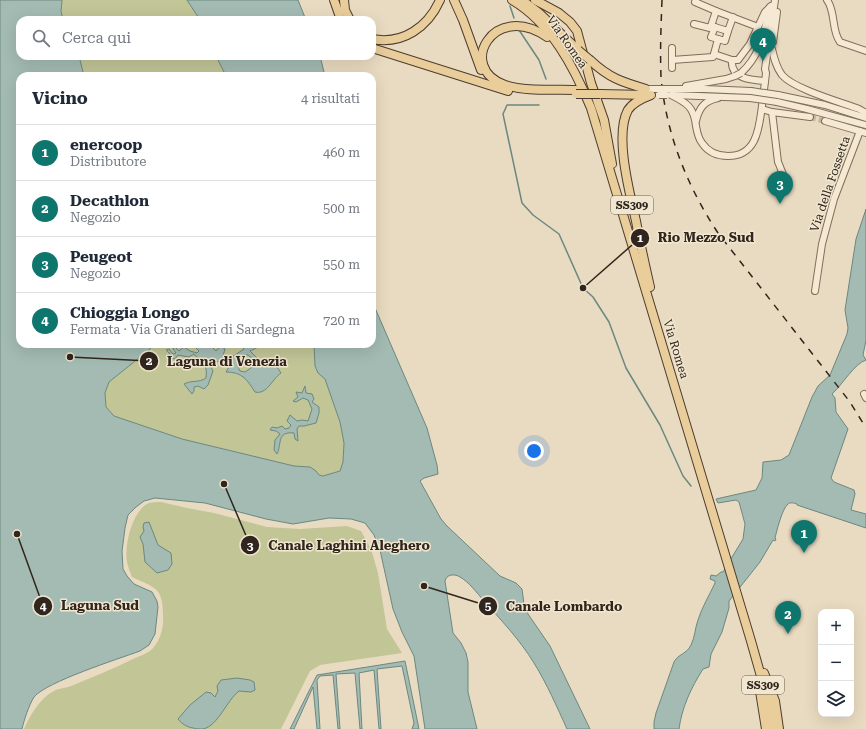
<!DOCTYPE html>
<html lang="it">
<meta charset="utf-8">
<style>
:root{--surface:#fff;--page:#f2f2f3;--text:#1f2937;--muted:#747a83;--line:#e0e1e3;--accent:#0f766e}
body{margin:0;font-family:"Roboto Serif",serif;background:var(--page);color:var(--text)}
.controls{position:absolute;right:12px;bottom:12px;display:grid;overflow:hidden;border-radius:8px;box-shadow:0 4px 16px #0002}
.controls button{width:36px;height:36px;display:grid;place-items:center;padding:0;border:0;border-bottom:1px solid var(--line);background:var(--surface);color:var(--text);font:20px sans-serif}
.you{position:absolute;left:534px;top:451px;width:14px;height:14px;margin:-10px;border:3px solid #fff;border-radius:50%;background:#1a73e8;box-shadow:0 0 0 6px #1a73e833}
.badge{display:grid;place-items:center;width:26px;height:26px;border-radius:50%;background:var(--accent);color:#fff;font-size:13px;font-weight:700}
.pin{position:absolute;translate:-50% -33px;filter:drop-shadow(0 1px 2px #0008)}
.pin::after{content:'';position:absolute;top:21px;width:14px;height:12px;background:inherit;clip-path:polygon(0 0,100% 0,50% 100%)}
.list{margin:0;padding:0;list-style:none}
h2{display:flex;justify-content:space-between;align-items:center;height:52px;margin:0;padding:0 16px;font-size:17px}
h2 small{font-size:13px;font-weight:400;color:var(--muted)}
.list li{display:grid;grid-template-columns:26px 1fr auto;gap:12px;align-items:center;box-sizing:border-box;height:56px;padding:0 16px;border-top:1px solid var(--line)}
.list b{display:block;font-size:15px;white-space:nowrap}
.list p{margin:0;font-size:13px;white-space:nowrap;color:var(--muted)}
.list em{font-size:13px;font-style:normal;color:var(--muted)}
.icon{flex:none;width:22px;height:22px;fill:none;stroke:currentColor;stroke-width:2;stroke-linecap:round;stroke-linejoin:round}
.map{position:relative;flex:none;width:866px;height:729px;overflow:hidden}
.search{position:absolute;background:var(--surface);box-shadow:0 4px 16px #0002;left:16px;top:16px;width:360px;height:44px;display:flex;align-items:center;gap:10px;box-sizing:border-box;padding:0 14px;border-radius:12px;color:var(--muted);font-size:15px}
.panel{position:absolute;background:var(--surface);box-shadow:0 4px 16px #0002;left:16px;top:72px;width:360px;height:276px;border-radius:12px}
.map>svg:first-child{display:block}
</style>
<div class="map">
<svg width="866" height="729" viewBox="0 0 866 729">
<rect width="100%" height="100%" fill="#e9dbc1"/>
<g fill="#c2c596">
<polygon points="62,0 187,0 200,20 63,20 61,11"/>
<polygon points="79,56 216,56 226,76 84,76"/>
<polygon points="154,344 314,344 315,366 318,373 325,378 340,422 344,442 343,462 340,471 323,476 319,475 316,471 310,467 294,466 182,439 114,416 106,407 105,393 109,381 149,349"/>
<path d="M161 502 187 508 214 513 267 527 300 529 347 526 361 531 371 549 378 573 387 629 402 653 320 665 310 671 281 729H24C30 715 40 698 54 691 59 688 66 688 71 686 92 677 113 669 133 659 138 657 145 654 150 651 160 642 164 628 163 615 163 586 154 588 132 577 130 572 128 567 127 562 124 546 132 510 149 503 152 502 157 502 161 502Z"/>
</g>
<g fill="#a3bbb3" stroke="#6b8880">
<path d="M0 0H62L61 11 63 20H20V56H79L84 76H20V344H154L150 349 109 382 105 393 106 407 114 416 182 439 294 466 310 467 316 471 319 475 323 476 340 471 343 462 344 443 340 422 325 379 318 373 315 366 314 344H372V301L427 428 437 465 438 474 424 478 420 481 441 519 447 526 500 576 516 583 522 589 524 604 528 614 550 646 590 729H567C557 707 547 684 534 663 520 640 501 620 484 601 477 593 469 582 460 577 454 573 446 575 445 581L453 633 461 643 466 653 468 662V692L477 729H425L414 656 402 632 393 609 380 550 374 535 365 523 351 519 329 518 293 524 266 519 205 503 155 498 144 501 136 507 128 515 125 528 122 551 123 569 127 576 134 584 152 592 157 601 158 607 155 634 149 645 140 651C118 659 46 682 34 697 29 705 24 720 22 729H0Z"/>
<polygon points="187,0 298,0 306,20 200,20"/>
<polygon points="216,56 320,56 325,76 226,76"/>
<path d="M866 209V340L863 355 866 360C854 364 843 384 832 394L835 398 836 412 848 429 831 478 834 482 854 490 855 494 851 510 866 514V528L797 505V504C794 503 790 502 788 504 782 509 777 530 775 538L776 539 775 541 773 540 760 562 729 601V608L722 632 711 654 709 667 703 669C691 688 682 707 679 729H654V722L656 713 674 662C678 654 687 654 691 645 695 637 695 628 698 620 702 607 709 596 715 583V581L710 579 711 575 716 576 721 572H723L743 539 745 524 739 502 736 500 718 503 716 499 756 490 762 478 763 462 781 460 789 455 812 397 818 386 830 375 847 334 848 328 845 310 856 239Z"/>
<path d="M196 344H209L216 351 222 344V347L225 349 223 356 228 360H232V357L244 349 241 344H264L250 351 258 359 255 361 248 355H242C237 361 236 364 240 371L245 372 261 361C271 363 276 364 281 373 272 379 267 395 255 392 247 380 243 372 226 372L229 367C223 361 220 360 212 363L211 367 213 371 208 385 204 389 198 386 194 387V391L192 394 184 384C191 380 199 383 206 378 208 363 202 364 194 354L189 357 178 355 175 359 171 358 170 354 166 350 169 349 173 354 176 353 173 349 175 346 176 348 179 351 184 347 190 351 197 353 199 351 196 348Z"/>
<path d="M305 386 306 393 312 394 314 399 312 402 319 407V413L316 423 304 426H299L297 429 298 441 295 439 294 433C276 431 282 445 277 454L274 450 275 440 280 434 276 431 270 430 272 427 277 428 282 426 285 429 289 428 291 425 287 421 290 415 297 421 302 420 308 421 312 409 308 400 303 398 296 402 293 401 298 397 296 392 302 393Z"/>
<polygon points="149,522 158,545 171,553 172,564 168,570 157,573 145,562 143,544 140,537 144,531 143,527 144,523"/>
<polygon points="405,661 419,729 412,729 414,723 402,666 377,669 381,729 379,729 374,670 359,673 362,729 360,729 355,673 336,674 340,729 338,729 333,675 320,676 317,680 320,729 317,729 313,687 294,729 290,729 317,675"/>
<path d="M237 678 250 680 254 682 255 690 251 692 239 691C227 700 218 726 203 729 200 729 196 729 193 728 187 727 182 724 178 719L190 705 206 692 211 693 215 697 218 691 217 686 221 680Z"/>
</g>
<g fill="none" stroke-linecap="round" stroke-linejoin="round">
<g stroke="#6b8880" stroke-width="1.5">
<polyline points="510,6 514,18"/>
<polyline points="519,30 539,60 546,79"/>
<polyline points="539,105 507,105 503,114 522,203 533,215 559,234 583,288 593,297 609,322 626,368 660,425 683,476 691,486"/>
</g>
<polyline stroke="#c4b7a0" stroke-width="6" stroke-dasharray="6 3" stroke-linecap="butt" points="810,117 825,121"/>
<g stroke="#806d5a" stroke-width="8">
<g id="minor">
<polyline points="696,0 695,2 716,11 758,27"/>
<path d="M827 0C836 12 831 30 840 42L866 51"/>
<polyline points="716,11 711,26 728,31 733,17"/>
<polyline points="694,24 710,28 711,26"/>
<polyline points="715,27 711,37 725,41 728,31"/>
<polyline points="773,42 777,12"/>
<polyline points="672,48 672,68"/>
<path d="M772 49C774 58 776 67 782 75 794 89 840 102 859 109L866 113"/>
<polyline points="714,54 718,39"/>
<polyline points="672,60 713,57 714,54 732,60 738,60 750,44 765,12 771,6"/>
<path d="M732 60C730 79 752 80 765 81"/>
<path d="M741 73C761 55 764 32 770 7"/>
<polyline points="686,86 726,79 735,76"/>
<polyline points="646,89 658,89"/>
<polyline points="667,89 704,89 751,91"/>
<path d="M671 95C687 103 694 107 696 126 697 132 698 138 702 143 708 152 718 156 728 156 757 156 759 128 762 106 763 95 765 84 766 73L765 69 775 0"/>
<polyline points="673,95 750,98"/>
<polyline points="778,95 825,105 866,118"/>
<polyline points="777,102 807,109 866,125"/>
<polyline points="762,109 772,112 810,117"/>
<path d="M772 112 778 162C781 168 782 174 786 180"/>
<path d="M696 121C699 108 704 101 718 98"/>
<polyline points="825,121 866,133"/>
<polyline points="815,291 822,244 834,199 860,131"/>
<polyline points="864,394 866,398"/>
</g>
</g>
<g stroke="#4e3c2e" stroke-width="10">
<g id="major">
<polyline points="334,0 341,20"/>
<polyline points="344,0 345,10 350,20"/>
<polyline points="454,0 463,20 481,70"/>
<path d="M512 0C551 23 574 67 591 108L751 641 768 701 773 729"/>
<polyline points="522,0 539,13 578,50"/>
<polyline points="535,0 559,13 570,22 577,31 591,83 604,120 612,164"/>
<path d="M547 37C493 0 456 68 505 85 526 92 554 89 576 90"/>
<path d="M372 39C403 45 428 27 440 0"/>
<polyline points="372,48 508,91"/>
<path d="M590 60C609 78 622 82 646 89"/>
<polyline points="600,94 647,95"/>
<path d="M650 287C645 265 640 243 636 221 630 194 614 135 628 110 633 102 643 98 651 95"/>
<polyline points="764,673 775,701 779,729"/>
<polyline points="759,685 766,729"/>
</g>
</g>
<use href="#minor" stroke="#f5e9d3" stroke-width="6"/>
<use href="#major" stroke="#e9cd9b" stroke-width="8"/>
<path stroke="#31261d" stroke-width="1.5" stroke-dasharray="7 7" stroke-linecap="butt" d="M662 0C661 26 660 51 661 77 666 134 687 186 718 233L850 402 866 428"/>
<g stroke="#806d5a" stroke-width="8" stroke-linecap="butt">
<g id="minor-bridge">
<polyline points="735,76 741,73"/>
<polyline points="658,89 667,89"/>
<polyline points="751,91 778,95"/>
<polyline points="659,95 667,95"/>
<polyline points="750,98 777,102"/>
</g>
</g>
<g stroke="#4e3c2e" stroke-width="10" stroke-linecap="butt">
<g id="major-bridge">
<polyline points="578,50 590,60"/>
<polyline points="576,94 600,94"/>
</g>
</g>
<use href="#minor-bridge" stroke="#f5e9d3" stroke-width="6"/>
<use href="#major-bridge" stroke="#e9cd9b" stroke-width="8"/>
</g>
<g text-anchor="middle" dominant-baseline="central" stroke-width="3" stroke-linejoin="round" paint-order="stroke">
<g fill="#f1e6cf" stroke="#6b6052" stroke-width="1">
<rect x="611" y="196" width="42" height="18" rx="3"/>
<rect x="742" y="676" width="42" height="18" rx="3"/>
</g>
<g font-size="11" font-weight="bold" fill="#31261d">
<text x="632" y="205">SS309</text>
<text x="763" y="685">SS309</text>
</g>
<g font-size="12" fill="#31261d" stroke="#f1e6cf">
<text transform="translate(567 42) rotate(55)">Via Romea</text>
<text transform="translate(830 184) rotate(-71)">Via della Fossetta</text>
<text transform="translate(676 349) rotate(73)">Via Romea</text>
</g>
</g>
<path fill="none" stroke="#31261d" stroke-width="1.5" d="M583 288L640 238M70 357L149 361M224 484L250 545M17 534L43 606M424 586L488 606"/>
<g fill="#31261d" stroke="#f1e6cf" stroke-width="1.5">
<circle cx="583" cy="288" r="4"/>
<circle cx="70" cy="357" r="4"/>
<circle cx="224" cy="484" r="4"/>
<circle cx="17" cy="534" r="4"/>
<circle cx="424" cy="586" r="4"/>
<circle cx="640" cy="238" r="10"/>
<circle cx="149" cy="361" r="10"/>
<circle cx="250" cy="545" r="10"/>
<circle cx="43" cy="606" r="10"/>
<circle cx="488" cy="606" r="10"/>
</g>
<g font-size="12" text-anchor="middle" font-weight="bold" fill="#fff">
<text x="640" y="242">1</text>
<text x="149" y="365">2</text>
<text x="250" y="550">3</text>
<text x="43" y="610">4</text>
<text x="488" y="610">5</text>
</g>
<g font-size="13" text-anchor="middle" font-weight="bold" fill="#31261d" stroke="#f1e6cf" stroke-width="3" stroke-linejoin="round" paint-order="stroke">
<text x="706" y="242">Rio Mezzo Sud</text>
<text x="227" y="366">Laguna di Venezia</text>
<text x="349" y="550">Canale Laghini Aleghero</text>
<text x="100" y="610">Laguna Sud</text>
<text x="564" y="611">Canale Lombardo</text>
</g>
</svg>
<div class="controls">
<button>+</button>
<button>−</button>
<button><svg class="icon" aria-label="layers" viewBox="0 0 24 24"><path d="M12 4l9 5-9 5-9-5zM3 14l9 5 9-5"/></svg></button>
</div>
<div class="you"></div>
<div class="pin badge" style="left:804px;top:553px">1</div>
<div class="pin badge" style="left:788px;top:634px">2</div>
<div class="pin badge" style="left:780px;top:204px">3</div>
<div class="pin badge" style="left:763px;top:61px">4</div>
<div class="search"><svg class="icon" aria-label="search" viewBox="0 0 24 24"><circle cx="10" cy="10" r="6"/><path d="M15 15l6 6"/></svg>Cerca qui</div>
<section class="panel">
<h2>Vicino<small>4 risultati</small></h2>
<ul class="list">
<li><span class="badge">1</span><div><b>enercoop</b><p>Distributore</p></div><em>460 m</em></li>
<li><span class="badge">2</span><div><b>Decathlon</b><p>Negozio</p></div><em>500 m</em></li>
<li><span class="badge">3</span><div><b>Peugeot</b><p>Negozio</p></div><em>550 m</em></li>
<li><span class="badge">4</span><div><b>Chioggia Longo</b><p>Fermata · Via Granatieri di Sardegna</p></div><em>720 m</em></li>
</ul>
</section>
</div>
